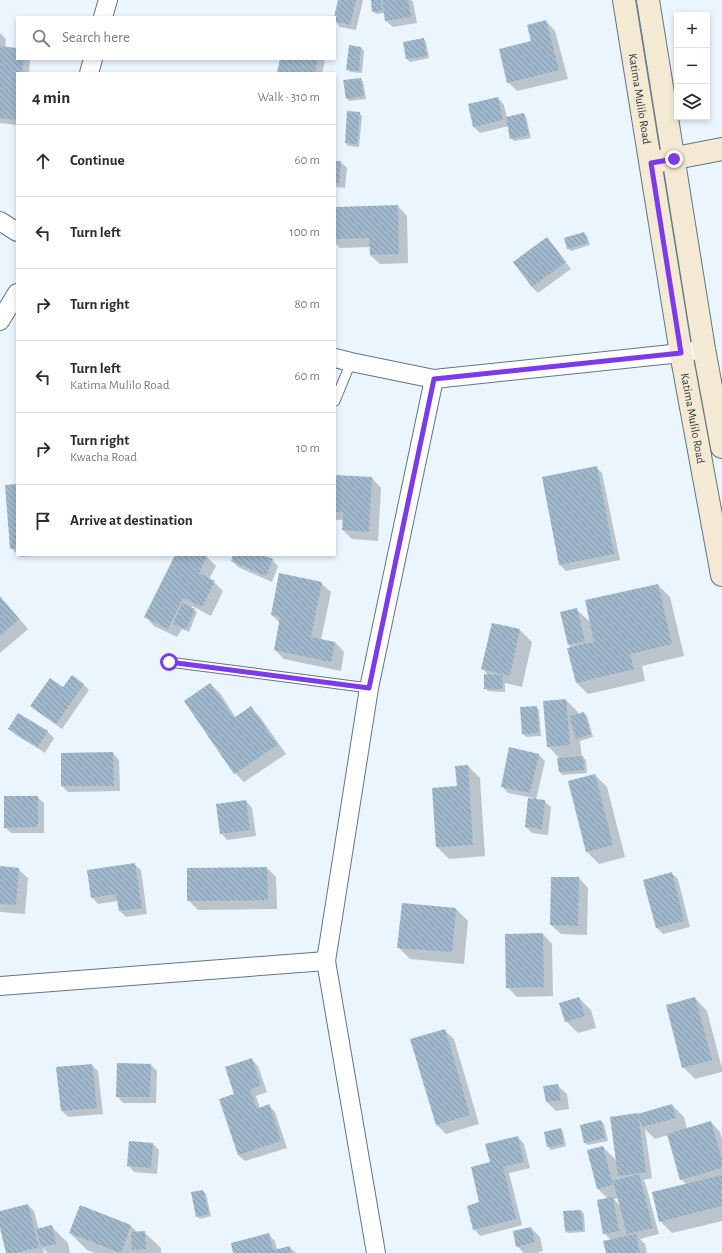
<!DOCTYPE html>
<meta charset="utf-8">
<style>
:root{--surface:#fff;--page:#f2f2f3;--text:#2b2b33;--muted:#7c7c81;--line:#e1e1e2}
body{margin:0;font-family:"Alegreya Sans",sans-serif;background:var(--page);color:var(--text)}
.controls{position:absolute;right:12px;top:12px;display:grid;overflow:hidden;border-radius:0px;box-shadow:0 2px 6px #0003}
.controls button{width:36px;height:36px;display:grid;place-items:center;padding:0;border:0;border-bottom:1px solid var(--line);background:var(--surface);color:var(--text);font:20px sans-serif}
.stop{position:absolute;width:12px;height:12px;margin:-9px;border:3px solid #7c3aed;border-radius:50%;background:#fff}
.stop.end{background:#7c3aed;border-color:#fff;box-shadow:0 1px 4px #0008}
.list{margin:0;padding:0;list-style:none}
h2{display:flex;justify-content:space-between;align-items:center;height:52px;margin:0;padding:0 16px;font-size:17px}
h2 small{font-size:13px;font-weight:400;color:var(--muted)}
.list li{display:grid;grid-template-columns:26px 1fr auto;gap:12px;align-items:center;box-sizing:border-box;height:72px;padding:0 16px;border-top:1px solid var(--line)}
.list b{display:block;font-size:15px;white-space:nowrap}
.list p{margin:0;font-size:13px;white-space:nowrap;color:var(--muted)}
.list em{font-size:13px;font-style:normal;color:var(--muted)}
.icon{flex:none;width:22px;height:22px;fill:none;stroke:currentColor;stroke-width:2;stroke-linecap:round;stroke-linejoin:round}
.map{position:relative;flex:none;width:722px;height:1253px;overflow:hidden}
.search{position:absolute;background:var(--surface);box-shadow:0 2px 6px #0003;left:16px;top:16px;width:320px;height:44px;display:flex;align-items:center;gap:10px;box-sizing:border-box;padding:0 14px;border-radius:0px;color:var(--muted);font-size:15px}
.panel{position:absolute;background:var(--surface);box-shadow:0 2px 6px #0003;left:16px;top:72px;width:320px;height:484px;border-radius:0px}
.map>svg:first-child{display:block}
</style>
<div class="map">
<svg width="722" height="1253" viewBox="0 0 722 1253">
<defs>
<pattern id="building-back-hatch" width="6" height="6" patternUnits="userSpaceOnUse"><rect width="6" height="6" fill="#a0b8cc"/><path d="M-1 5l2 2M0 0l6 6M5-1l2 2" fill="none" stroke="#8396a7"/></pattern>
</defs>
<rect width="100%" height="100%" fill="#ebf5fe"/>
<g fill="#0003" fill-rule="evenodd">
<polygon points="339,0 363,0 356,30 340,27 335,21"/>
<polygon points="372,0 411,0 413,2 417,23 393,27 386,21 385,13 376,14 373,11"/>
<polygon points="546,21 555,31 568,79 517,91 508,82"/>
<polygon points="0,33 6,39 5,48 17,49 17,59 30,59 29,73 17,73 17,125 0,123"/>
<polygon points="423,39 426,42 429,58 410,62 407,59 404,43"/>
<polygon points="361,48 364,51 362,73 350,72 347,69"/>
<polygon points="281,59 323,59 325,62 322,73 278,73"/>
<polygon points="361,79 363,82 366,99 349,101 347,98"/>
<polygon points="498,98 504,105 507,118 523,114 526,117 531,138 514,141 511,138 509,126 480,133 474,127"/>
<polygon points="359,113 362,116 359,147 348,146 346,143"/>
<polygon points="335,162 341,162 347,168 345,188 335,187"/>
<polygon points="398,206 407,216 408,263 380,264 370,255 370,247 340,248 335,243 335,208"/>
<polygon points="584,233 587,236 590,245 571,251 568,248"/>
<polygon points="547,238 571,269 538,293 532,287"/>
<polygon points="596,467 602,473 620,560 566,571 560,565"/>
<polygon points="335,476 372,478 381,488 378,541 352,539 343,530 343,520 335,520"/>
<polygon points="17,485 17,554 11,548"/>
<polygon points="18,555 54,555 20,557"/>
<polygon points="176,555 204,555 207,557 216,566 209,579 214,582 223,591 211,616 192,606 191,608 197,612 189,632 182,629 177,637 154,626 145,616"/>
<polygon points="234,555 261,555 272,560 278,566 272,582 238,567 232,561"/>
<polygon points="321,583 331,592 321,640 335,642 344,652 341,671 284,659 275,650 280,623 272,615"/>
<polygon points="658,585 670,597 684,656 642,666 645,681 588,694 576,682 572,648 569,645 576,609 591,623"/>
<polygon points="0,596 28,629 0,653"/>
<polygon points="493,624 520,630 532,642 522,687 505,683 505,692 488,691 485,688 489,676 483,669"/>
<polygon points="83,684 89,690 62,729 38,712 31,706 63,688"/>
<polygon points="210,684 220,693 236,718 251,708 260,717 286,754 244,782 235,773"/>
<polygon points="566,700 578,712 578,715 584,713 587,716 593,737 580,741 582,757 586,760 587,773 562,775 560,772 560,759 548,746"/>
<polygon points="536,707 539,710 541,736 526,737 523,734"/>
<polygon points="19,714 48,732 54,738 45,753 16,735 10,729"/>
<polygon points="113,753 119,760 120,791 68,792 62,786"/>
<polygon points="538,754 545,761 536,800 544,801 551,807 548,835 532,833 526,827 533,798 508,793 502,786"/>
<polygon points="468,766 480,778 485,856 449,859 437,847 458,787"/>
<polygon points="595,775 607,787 625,857 599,864 587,852"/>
<polygon points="37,797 44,803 44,833 11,833 5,827"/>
<polygon points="246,801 252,808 256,836 227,840 221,833"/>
<polygon points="134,864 141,870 147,914 126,917 120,911 118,901 98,904 92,897"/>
<polygon points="0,867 18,869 28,878 25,914 0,912"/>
<polygon points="267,868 276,877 277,909 198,910 188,900"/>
<polygon points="671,873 678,879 690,927 663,934 657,928 644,880"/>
<polygon points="579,878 588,888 587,935 561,934 551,925"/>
<polygon points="456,909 468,921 464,964 410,959 398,947"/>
<polygon points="543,934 552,944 553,996 517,997 507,987"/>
<polygon points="579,998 591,1010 596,1028 578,1033 566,1021"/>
<polygon points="695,998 707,1011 722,1068 722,1072 695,1079 683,1067"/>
<polygon points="444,1030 454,1039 479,1124 446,1134 437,1125 412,1040"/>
<polygon points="252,1060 258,1066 267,1092 256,1096 260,1108 269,1105 275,1112 287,1148 245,1161 238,1155 220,1099 235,1094"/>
<polygon points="92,1065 98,1071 103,1114 68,1117 62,1111 57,1068"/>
<polygon points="151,1065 157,1071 156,1103 123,1103 117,1096"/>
<polygon points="557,1085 567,1094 569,1109 556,1111 547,1102 544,1087"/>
<path d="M672 1105 684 1117 687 1129 711 1122 720 1132 722 1139V1221L672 1233 660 1221 687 1185 681 1179 668 1135 655 1139 645 1129 652 1178 643 1180 645 1182 659 1234 640 1239 645 1244 647 1253H607L611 1240 604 1233 608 1199 597 1188 603 1147 617 1161 638 1114ZM618 1198 620 1206 614 1199Z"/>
<polygon points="601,1121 604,1124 608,1141 588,1145 585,1143"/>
<polygon points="560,1129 563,1132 566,1146 551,1150 548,1147"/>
<polygon points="518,1137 524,1144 530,1168 509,1173 522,1225 480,1236 474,1229 491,1163"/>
<polygon points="130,1142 153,1144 159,1150 157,1174 134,1172 128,1165"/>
<polygon points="203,1191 206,1194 211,1216 200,1219 197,1216"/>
<polygon points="28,1205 34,1211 39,1230 51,1226 68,1243 70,1253 48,1253 43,1248 44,1253 7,1253 0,1224 0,1212"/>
<polygon points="581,1211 584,1214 585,1232 568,1233 565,1231"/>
<polygon points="131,1226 137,1232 144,1232 161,1248 161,1253 95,1253 87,1250 70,1233"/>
<polygon points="531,1228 540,1237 543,1251 536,1253 524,1253 517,1246"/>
<polygon points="269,1235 275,1241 277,1250 289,1247 296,1253 234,1253"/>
</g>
<g fill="url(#building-back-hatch)">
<polygon points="338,0 356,0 350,25 335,21 335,17 334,17"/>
<polygon points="371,0 381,0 382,11 372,12"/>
<polygon points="382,0 408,0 411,17 385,21"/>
<polygon points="546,20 559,70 507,83 499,49 531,41 527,25"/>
<polygon points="424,38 427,56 406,59 403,42"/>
<polygon points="349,45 361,47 359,71 346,70"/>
<polygon points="0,46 17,48 17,59 24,59 22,73 17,73 17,110 16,120 0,118"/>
<polygon points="280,59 318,59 315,73 277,73"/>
<polygon points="361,78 364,96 346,99 343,80"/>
<polygon points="498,97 503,120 473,127 468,104"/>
<polygon points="347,111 360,112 357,144 345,143"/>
<polygon points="524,113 529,135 510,139 506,117"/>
<polygon points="335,161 341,161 339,183 335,182"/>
<polygon points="398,205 399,254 370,255 369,238 335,239 335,207"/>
<polygon points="584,232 588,243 567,249 564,238"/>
<polygon points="547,237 566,262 532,287 513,262"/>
<polygon points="597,466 614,554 559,565 542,477"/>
<polygon points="335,475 372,477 369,532 342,530 343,512 335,512"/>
<polygon points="17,484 17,548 10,549 5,485"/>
<polygon points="175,555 207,556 199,573 215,581 202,607 183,598 168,629 144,617"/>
<polygon points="233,555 263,555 273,559 266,576 231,561"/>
<polygon points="279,573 322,582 311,637 335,642 331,662 274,650 280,617 271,615"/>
<polygon points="658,584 672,644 630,654 634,669 576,683 567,648 594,642 585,600"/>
<polygon points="0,597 19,619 0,636"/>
<polygon points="182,603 195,609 186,629 173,624"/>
<polygon points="577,608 585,641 568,645 560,612"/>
<polygon points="492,623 520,629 510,676 481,669"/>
<polygon points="484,674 503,675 502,689 484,689"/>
<polygon points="72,675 84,684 56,724 30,706 50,678 63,687"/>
<polygon points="210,683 234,718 251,706 277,745 234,774 184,701"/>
<polygon points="566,699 570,745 547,747 543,701"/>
<polygon points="537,706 539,733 522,734 520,707"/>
<polygon points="584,712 591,734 576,739 569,716"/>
<polygon points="18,713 48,731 38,747 8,729"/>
<polygon points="509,747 539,754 530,793 501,787"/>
<polygon points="113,752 114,786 61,786 61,753"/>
<polygon points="583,756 584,770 559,772 557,758"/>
<polygon points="468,765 473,845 436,847 432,788 457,786 455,766"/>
<polygon points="595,774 613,845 586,852 568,781"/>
<polygon points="4,796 38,796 38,827 4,828"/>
<polygon points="528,798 545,800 542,829 525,827"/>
<polygon points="246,800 250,830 220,834 216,804"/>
<polygon points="135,863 142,908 119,911 116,894 91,898 87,870"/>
<polygon points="0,866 19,868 16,905 0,904"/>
<polygon points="267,867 268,900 187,901 187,868"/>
<polygon points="672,872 684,921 656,928 643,880"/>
<polygon points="551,877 579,877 578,926 550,925"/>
<polygon points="402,903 456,908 452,952 397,948"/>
<polygon points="543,933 544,987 506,988 505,934"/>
<polygon points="579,997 585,1016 565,1022 559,1003"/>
<polygon points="695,997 712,1060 682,1068 666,1005"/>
<polygon points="445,1029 470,1115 436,1125 410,1039"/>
<polygon points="252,1058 261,1086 250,1089 257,1109 269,1104 281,1141 238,1155 219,1099 234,1094 225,1067"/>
<polygon points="117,1063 151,1064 150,1097 116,1097"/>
<polygon points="92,1064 97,1108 61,1111 56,1067"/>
<polygon points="558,1084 561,1100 546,1102 543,1086"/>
<polygon points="672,1104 676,1118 642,1127 638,1114"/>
<polygon points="638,1113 646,1172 618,1176 610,1117"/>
<polygon points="601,1120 605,1138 584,1143 580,1125"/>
<polygon points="711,1121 722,1160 722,1168 680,1180 667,1134"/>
<polygon points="561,1128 564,1144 547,1147 544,1132"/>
<polygon points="518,1136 524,1162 503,1167 516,1219 473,1230 467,1206 479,1202 471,1167 490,1162 485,1144"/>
<polygon points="129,1141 153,1143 151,1168 127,1166"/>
<polygon points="603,1146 613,1185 597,1189 587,1150"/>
<polygon points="639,1174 653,1228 627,1234 613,1181"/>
<polygon points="722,1175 722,1206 659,1222 652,1192"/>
<polygon points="203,1190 209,1214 196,1217 191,1192"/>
<polygon points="613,1197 619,1231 603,1234 597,1200"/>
<polygon points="28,1204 39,1247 16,1253 6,1253 0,1228 0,1211"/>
<polygon points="80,1205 131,1225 121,1253 69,1233"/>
<polygon points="581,1210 583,1230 565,1231 563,1211"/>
<polygon points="52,1225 56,1244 41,1247 36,1229"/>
<polygon points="531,1227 535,1242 516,1247 513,1231"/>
<polygon points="145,1231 146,1249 132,1250 131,1232"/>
<polygon points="269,1233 273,1250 290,1246 291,1253 233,1253 231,1243"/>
<polygon points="636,1234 640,1253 606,1253 603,1241"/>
</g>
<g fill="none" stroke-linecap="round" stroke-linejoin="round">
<g stroke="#5f7688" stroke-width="11">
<g id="service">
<polyline points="335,401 351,362"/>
<polyline points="169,662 369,688"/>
</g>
</g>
<g stroke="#5f7688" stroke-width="20">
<g id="minor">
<polyline points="103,17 108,0"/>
<polyline points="89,73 93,59"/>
<polyline points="0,221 17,232"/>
<polyline points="0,321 17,293"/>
<polyline points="335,358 351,362 434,379 681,353 704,349"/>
<polyline points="0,986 326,961"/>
<polyline points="376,1253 326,961 369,688 434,379"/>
</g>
</g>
<g stroke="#5f7688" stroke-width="24">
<g id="secondary">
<path id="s1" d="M624 0 681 353 722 575"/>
<polyline points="648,0 704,349 722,447"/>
<polyline points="660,161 722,149"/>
</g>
</g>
<use href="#service" stroke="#fff" stroke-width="9"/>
<use href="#minor" stroke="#fff" stroke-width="18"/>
<use href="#secondary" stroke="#f4ead4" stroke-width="22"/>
</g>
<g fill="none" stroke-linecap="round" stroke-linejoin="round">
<polyline stroke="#7c3aed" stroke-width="5" points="169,662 369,688 434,379 681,353 651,163 674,159"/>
</g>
<g text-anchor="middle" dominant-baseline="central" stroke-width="3" stroke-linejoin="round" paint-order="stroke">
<g font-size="12" fill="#2c363e" stroke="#fff">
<text stroke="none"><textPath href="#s1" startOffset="100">Katima Mulilo Road</textPath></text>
<text stroke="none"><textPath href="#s1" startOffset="424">Katima Mulilo Road</textPath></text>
</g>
</g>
</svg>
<div class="controls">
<button>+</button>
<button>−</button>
<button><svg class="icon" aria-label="layers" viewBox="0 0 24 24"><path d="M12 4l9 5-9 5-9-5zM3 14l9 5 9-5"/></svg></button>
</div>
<div class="stop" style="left:169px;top:662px"></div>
<div class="stop end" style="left:674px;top:159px"></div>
<div class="search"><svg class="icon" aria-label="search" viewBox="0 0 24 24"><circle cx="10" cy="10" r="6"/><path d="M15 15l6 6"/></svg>Search here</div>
<section class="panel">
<h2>4 min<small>Walk · 310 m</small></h2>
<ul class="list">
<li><svg class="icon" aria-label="ahead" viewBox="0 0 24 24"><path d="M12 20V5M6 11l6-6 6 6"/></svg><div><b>Continue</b></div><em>60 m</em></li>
<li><svg class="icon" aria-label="left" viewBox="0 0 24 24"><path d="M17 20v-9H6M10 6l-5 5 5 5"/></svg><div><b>Turn left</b></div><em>100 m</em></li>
<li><svg class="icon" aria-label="right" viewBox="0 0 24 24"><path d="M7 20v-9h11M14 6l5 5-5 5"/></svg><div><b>Turn right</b></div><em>80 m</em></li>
<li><svg class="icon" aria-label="left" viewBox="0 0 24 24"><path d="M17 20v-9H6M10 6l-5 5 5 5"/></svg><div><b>Turn left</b><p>Katima Mulilo Road</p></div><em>60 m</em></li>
<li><svg class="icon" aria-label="right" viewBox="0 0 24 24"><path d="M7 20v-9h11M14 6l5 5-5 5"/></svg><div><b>Turn right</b><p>Kwacha Road</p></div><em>10 m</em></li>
<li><svg class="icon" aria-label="arrive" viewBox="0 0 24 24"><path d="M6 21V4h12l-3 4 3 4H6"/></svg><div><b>Arrive at destination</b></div></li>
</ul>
</section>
</div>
